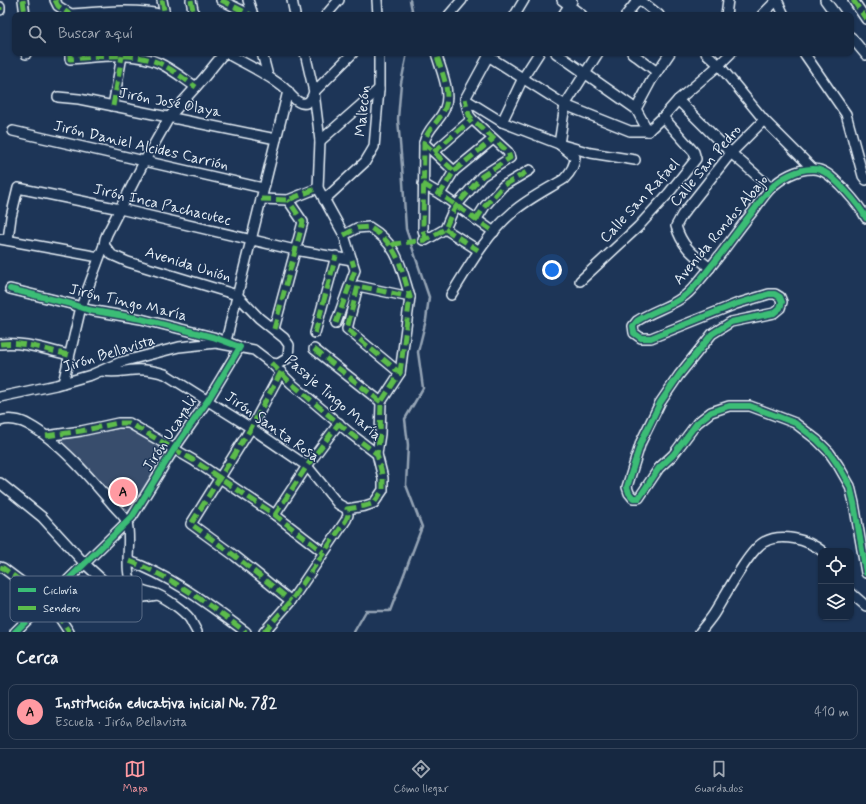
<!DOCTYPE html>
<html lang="es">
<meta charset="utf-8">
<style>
:root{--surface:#162841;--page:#23344c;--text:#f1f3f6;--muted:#9ea6b1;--line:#35445a;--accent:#ff9aa2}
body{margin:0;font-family:Mynerve,sans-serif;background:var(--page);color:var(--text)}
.controls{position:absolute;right:12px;bottom:12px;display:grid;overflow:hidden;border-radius:8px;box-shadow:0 1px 3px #0004}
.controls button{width:36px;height:36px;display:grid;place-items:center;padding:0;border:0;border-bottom:1px solid var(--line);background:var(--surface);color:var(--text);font:20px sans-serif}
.you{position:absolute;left:552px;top:270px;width:14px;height:14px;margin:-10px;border:3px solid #fff;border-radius:50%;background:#1a73e8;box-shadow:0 0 0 6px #1a73e833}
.badge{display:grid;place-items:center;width:26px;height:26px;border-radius:50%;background:var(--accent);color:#111;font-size:13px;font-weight:700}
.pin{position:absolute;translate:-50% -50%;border:2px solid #fff;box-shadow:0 1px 4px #0006}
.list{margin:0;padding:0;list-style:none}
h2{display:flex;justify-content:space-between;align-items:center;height:52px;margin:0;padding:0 16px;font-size:17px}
h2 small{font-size:13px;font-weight:400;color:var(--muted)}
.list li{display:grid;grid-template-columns:26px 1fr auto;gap:12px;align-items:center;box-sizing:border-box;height:56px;margin:0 8px 8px;padding:0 8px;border:1px solid var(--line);border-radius:8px}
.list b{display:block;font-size:15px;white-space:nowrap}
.list p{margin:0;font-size:13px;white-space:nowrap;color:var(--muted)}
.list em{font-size:13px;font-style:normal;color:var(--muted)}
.icon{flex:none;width:22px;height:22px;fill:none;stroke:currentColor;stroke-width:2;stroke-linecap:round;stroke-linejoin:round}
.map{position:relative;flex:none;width:866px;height:632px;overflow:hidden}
.search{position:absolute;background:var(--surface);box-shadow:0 1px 3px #0004;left:12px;right:12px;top:12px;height:44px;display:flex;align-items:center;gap:10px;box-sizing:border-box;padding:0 14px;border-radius:8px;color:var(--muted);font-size:15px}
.sheet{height:116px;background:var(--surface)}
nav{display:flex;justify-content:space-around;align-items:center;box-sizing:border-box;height:56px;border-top:1px solid var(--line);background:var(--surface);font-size:11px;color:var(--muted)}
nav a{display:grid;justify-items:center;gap:2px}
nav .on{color:var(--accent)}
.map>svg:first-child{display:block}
</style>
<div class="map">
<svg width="866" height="632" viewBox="0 0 866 632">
<rect width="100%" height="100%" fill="#1d3557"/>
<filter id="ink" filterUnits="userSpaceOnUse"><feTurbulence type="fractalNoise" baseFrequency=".025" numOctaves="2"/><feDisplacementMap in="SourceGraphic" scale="8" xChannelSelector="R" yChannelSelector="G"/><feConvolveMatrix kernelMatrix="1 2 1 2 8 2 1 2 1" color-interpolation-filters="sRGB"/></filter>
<g filter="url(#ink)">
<polygon fill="#374d6c" stroke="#909fb2" points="127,427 170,449 129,512 81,460 56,438 84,435"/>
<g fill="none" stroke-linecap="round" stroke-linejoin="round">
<g stroke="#95a4b5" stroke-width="2.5">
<polyline points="410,0 413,15"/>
<polyline points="354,632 366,611 390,611 422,527 406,485 408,445 405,419 423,388 418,352 426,320 429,297 406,229 402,166 398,119 401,83 407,53"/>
</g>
<g stroke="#e8f1f8" stroke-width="12">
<g id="minor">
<polyline points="23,0 25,15"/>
<polyline points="55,0 58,6 71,14"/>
<polyline points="162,0 165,15"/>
<polyline points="191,0 194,15"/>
<polyline points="221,0 251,15"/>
<polyline points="248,0 253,15"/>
<polyline points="292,0 295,15"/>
<polyline points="377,0 378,15"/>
<polyline points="562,0 582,15"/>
<polyline points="640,0 659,15"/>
<polyline points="777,0 784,15"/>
<polyline points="825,0 836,15"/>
<polyline points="853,0 866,19"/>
<polyline points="0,7 0,10"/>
<path d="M71 14C98 12 138 8 163 15"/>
<polyline points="326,15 339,0"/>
<polyline points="449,15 462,0"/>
<polyline points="515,15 524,0"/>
<polyline points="563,15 572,1"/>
<polyline points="626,15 638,0"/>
<polyline points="726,15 728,0"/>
<polyline points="762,15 777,0"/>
<polyline points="851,37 866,55"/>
<polyline points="26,53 26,54"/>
<path d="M70 53V59C99 57 132 51 159 63 172 69 184 79 196 87"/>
<path d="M226 53C245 64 266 73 283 87 288 91 294 101 301 103 309 105 312 98 314 92L353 53"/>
<polyline points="262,53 268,76"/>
<polyline points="305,53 314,92 320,141 318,188 344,235 355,270 336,323"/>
<polyline points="556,53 636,109 648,131"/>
<polyline points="632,53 657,72"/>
<polyline points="706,53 719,65 764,120 812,168"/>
<polyline points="804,53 846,114 863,176 866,180"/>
<polyline points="488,56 565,105 630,131 648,131"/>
<polyline points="58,97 79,99 276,139"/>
<polyline points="465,99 502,122 559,144 591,153 635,160"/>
<polyline points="678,100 731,153 771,188"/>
<polyline points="113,106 122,56"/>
<polyline points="636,109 651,81 670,53"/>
<polyline points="502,122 523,78 539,53"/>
<polyline points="13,131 263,188"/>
<polyline points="648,131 663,117 678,100 719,65 731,53"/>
<polyline points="320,141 379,89"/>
<polyline points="424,143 454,171 440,194 494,232"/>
<polyline points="434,152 472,119"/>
<polyline points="454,171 493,139"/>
<polyline points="423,184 440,194"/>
<polyline points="261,199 288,200 318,188"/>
<polyline points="324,200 365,162 374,147 379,89 379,53"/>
<path d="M866 218C860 206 851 197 842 187 834 179 824 168 812 169 797 169 781 178 771 188 765 194 759 203 754 210 733 236 715 264 692 289 678 305 655 309 637 321L633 326 634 333 641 338H651L736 304 769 294H775L780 297 782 302 780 308 774 313 731 322 712 334 679 375 660 403 641 442 627 487 629 493 633 498H639L659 468 673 455 697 423 711 412 729 406H750L795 423 817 440 829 452 838 465 850 486 854 503 866 573"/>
<polyline points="476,220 485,206 503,186 530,170"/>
<polyline points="445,229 478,250"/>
<path d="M344 235 357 228 369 227C398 244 401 267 410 297L358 286 347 329 400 373 381 402 380 434 377 454 383 478V490L374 503 365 506 347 509"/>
<polyline points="0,239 99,257"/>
<polyline points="8,240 11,217 18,188 120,209 295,250 352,260"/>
<polyline points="423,240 426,240 445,229 452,213 457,205 482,176 510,158 508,152 472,119 469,115 465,99 490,53"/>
<path d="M426 240 423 230 424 143C427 130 436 124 442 114 454 96 441 71 436 53"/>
<polyline points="104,245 112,255 128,262 237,295 259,318 284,338 289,345 288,358 278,364 271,363"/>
<path d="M710 268C694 255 682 247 676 226L682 215 731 153 764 120"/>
<polyline points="580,281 638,227 668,194 696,159 694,152 663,117"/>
<polyline points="10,289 71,304 89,310 141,319 213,337 240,347 208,400 174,449 132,517 15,632"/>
<path d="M451 295C469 266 487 234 514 211 528 199 548 189 564 179 570 173 575 166 575 157L559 144 565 105 598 53"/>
<polyline points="274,329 303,222 288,200"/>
<polyline points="315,333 336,256"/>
<polyline points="226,341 288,91"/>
<path d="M0 344C23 341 47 350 69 355"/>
<polyline points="314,349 381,402"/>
<path d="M102 371C115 373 122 371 134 370 145 369 155 371 165 374L251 428 307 466 338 504 347 509"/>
<polyline points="281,372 251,428 191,524 235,556 291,601"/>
<polyline points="400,373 410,297"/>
<polyline points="63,383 81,307 104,245 105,239 107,234 144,162 170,116 203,79 224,53"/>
<polyline points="0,397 56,385 91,375 121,362 179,347 216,343 254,350 271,363 291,383 351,434 377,454"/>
<path d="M0 421C9 418 21 420 29 425 59 441 92 480 114 506 118 511 126 517 127 523 132 539 123 573 133 585 138 590 149 592 156 594 166 598 183 610 190 619 192 623 195 628 197 632"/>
<polyline points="46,436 81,431 118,423 129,423 193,460 275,515 323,552"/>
<polyline points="0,483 42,517 85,564 120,596 131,599 157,595"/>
<polyline points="275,515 307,466 339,423"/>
<path d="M129 561C173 577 209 605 246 632"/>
<polyline points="0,567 3,568 47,601 52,606 69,632"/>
<polyline points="851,593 866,606"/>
<polyline points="264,632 291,601 346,520 348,515 347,509"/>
<path d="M700 632C705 625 711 619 715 612 725 596 749 550 764 542 782 532 808 540 822 551"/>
</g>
</g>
<use href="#minor" stroke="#1d3557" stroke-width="9"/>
<g stroke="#5cbc4b" stroke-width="5" stroke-dasharray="10 5" stroke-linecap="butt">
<polyline points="23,0 25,15"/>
<polyline points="55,0 58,6 71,15"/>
<polyline points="162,0 165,15"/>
<polyline points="191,0 194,15"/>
<polyline points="221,0 251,15"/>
<polyline points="853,0 866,19"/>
<polyline points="0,7 0,10"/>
<polyline points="26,53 26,54"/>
<path d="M70 53V59C99 57 132 51 159 63 172 69 184 79 196 87"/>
<polyline points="113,106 122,56"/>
<polyline points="424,143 454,171 440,194 494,232"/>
<polyline points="434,152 472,119"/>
<polyline points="454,171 493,139"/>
<polyline points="423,184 440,194"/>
<polyline points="261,199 288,200 318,188"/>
<polyline points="476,220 485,206 503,186 530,170"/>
<polyline points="445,229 478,250"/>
<path d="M426 240 423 230 424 143C427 130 436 124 442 114 454 96 441 71 436 53"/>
<polyline points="392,246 394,244 426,240 445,229 452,213 457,205 482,176 510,158 508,152 472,119 469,115 465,99"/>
<polyline points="336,323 355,270 352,260"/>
<polyline points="274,329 303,222 288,200"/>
<polyline points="315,333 336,256"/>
<path d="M0 344C23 341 47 350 69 355"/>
<polyline points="314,349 381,402"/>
<polyline points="271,363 291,383 351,434 377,454"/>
<polyline points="281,372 251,428 191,524 235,556 291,601"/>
<polyline points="400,373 410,297"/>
<polyline points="46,436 81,431 118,423 129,423 193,460 275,515 323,552"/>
<polyline points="275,515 307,466 339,423"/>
<path d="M129 561C173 577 209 605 246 632"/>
<polyline points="0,567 3,568 47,601 52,606 69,632"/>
<path d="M264 632 291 601 346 520 348 515 347 509 365 506 374 503 383 490V478L377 454 380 434 381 402 400 373 347 329 358 286 410 297C401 267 398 244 369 227L357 228 344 235"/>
</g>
<g stroke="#1d3557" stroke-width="8">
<g id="cycleway">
<path d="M866 218C860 206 851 197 842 187 834 179 824 168 812 169 797 169 781 178 771 188 765 194 759 203 754 210 733 236 715 264 692 289 678 305 655 309 637 321L633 326 634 333 641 338H651L736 304 769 294H775L780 297 782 302 780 308 774 313 731 322 712 334 679 375 660 403 641 442 627 487 629 493 633 498H639L659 468 673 455 697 423 711 412 729 406H750L795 423 817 440 829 452 838 465 850 486 854 503 866 573"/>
<polyline points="10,289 71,304 89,310 141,319 213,337 240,347 208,400 174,449 132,517 15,632"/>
</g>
</g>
<use href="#cycleway" stroke="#3abd76" stroke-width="6"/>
</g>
</g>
<g text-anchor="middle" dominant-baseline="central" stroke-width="3" stroke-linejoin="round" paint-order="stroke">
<g font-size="15" fill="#e8f1f8" stroke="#1d3557">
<text transform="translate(170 103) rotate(11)">Jirón José Olaya</text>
<text transform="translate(363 111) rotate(-85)">Malecón</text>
<text transform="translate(141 146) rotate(13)">Jirón Daniel Alcides Carrión</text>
<text transform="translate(706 166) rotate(-50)">Calle San Pedro</text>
<text transform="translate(640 201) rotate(-47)">Calle San Rafael</text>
<text transform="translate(162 205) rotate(13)">Jirón Inca Pachacutec</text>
<text transform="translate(721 230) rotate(-50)">Avenida Rondos Abajo</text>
<text transform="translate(188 265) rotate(17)">Avenida Unión</text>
<text transform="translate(128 303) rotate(13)">Jirón Tingo María</text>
<text transform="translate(109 354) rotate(-17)">Jirón Bellavista</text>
<text transform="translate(333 398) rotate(41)">Pasaje Tingo María</text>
<text transform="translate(272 427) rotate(35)">Jirón Santa Rosa</text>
<text transform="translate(170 434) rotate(-57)">Jirón Ucayali</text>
</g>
</g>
<rect x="10" y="576" width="132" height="46" rx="6" fill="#1d3557" stroke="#5a6d87" stroke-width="1"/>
<rect x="18" y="588" width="18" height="4" fill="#3abd76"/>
<rect x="18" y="606" width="18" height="4" fill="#5cbc4b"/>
<g font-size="11" fill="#e8f1f8">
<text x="43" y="594">Ciclovía</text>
<text x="43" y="612">Sendero</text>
</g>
</svg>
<div class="controls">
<button><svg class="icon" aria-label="locate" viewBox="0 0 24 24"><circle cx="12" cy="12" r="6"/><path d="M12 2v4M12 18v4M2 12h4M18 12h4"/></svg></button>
<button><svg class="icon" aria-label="layers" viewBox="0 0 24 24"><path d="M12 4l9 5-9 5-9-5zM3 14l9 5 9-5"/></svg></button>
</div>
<div class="you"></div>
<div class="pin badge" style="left:123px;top:492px">A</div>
<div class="search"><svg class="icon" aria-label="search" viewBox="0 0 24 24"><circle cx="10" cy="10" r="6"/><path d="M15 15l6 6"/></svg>Buscar aquí</div>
</div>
<section class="sheet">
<h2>Cerca<small></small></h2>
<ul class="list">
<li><span class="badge">A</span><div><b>Institución educativa inicial No. 782</b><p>Escuela · Jirón Bellavista</p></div><em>410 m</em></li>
</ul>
</section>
<nav>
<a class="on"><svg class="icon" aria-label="map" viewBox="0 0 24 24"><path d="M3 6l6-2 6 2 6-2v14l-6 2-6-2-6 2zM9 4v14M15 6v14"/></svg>Mapa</a>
<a><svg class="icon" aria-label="directions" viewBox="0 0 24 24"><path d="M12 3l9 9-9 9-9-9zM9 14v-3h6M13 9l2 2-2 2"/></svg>Cómo llegar</a>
<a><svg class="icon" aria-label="saved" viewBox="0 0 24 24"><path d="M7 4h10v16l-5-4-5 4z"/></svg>Guardados</a>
</nav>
